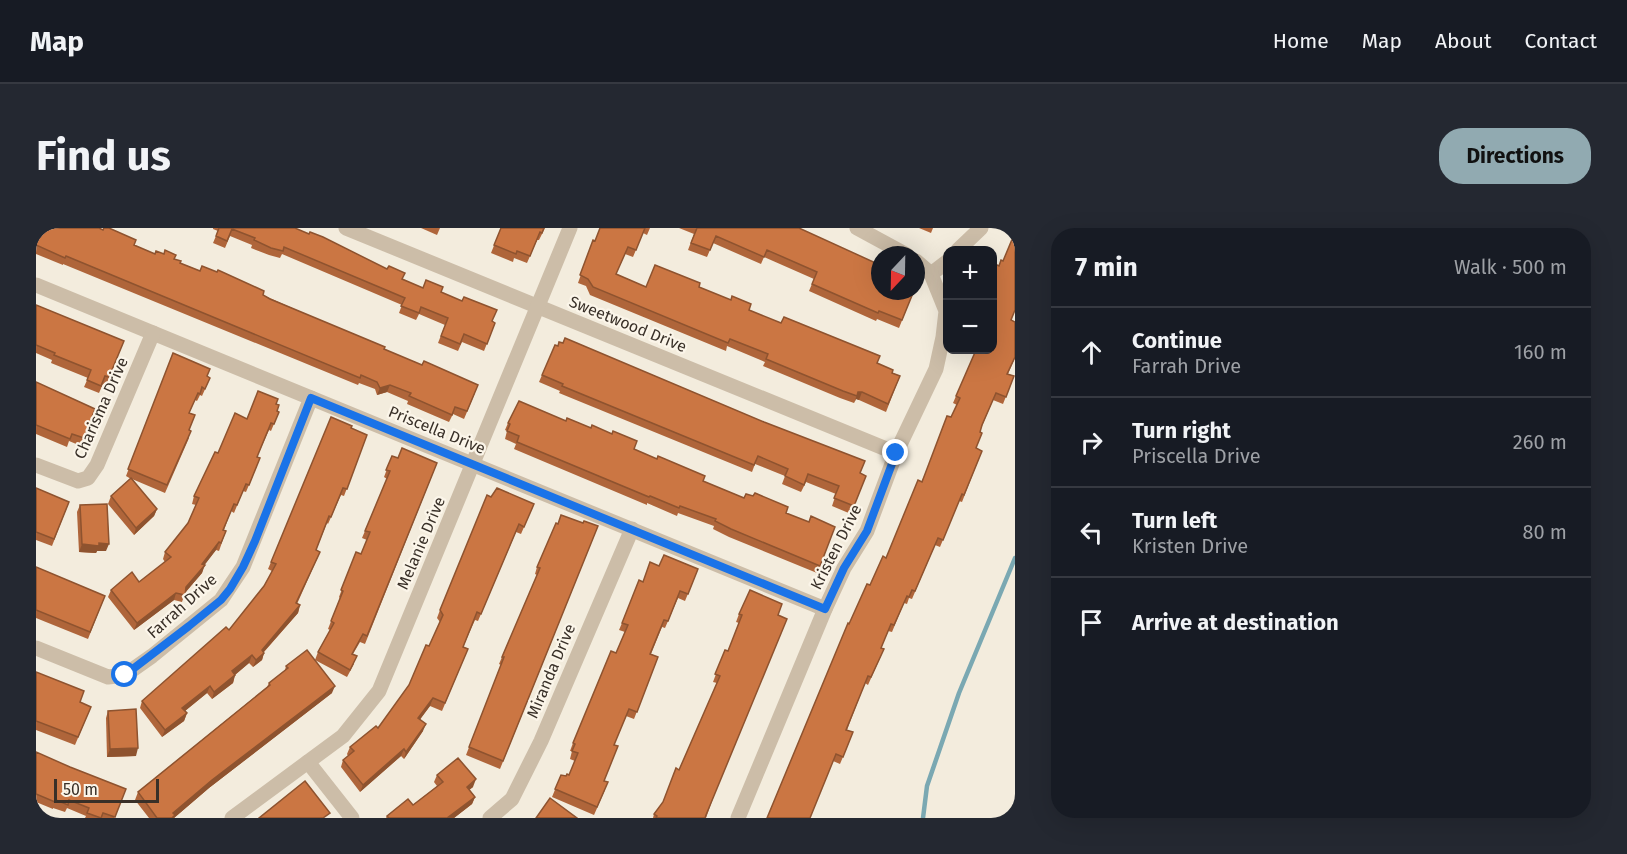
<!DOCTYPE html>
<meta charset="utf-8">
<style>
:root{--surface:#171b24;--page:#242831;--text:#f1f3f6;--muted:#9ea1a6;--line:#363941;--accent:#91aab1}
body{margin:0;font-family:"Fira Sans",sans-serif;background:var(--page);color:var(--text)}
.controls{position:absolute;right:18px;top:18px;display:grid;overflow:hidden;border-radius:12px;box-shadow:0 6px 24px #0002}
.controls button{width:54px;height:54px;display:grid;place-items:center;padding:0;border:0;border-bottom:2px solid var(--line);background:var(--surface);color:var(--text);font:30px sans-serif}
.compass{position:absolute;left:835px;top:18px;width:54px;height:54px;border-radius:50%;background:var(--surface);box-shadow:0 6px 24px #0002;rotate:202deg}
.scale{position:absolute;left:18px;bottom:15px;width:105px;box-sizing:border-box;padding-left:6px;border:3px solid #393028;border-top:0;font-size:16px;line-height:21px;white-space:nowrap;color:#393028;-webkit-text-stroke:4px #fbf5e9;paint-order:stroke}
.stop{position:absolute;width:18px;height:18px;margin:-14px;border:4px solid #1a73e8;border-radius:50%;background:#fff}
.stop.end{background:#1a73e8;border-color:#fff;box-shadow:0 2px 6px #0008}
.list{margin:0;padding:0;list-style:none}
h2{display:flex;justify-content:space-between;align-items:center;height:78px;margin:0;padding:0 24px;font-size:26px}
h2 small{font-size:20px;font-weight:400;color:var(--muted)}
.list li{display:grid;grid-template-columns:39px 1fr auto;gap:18px;align-items:center;box-sizing:border-box;height:90px;padding:0 24px;border-top:2px solid var(--line)}
.list b{display:block;font-size:22px;white-space:nowrap}
.list p{margin:0;font-size:20px;white-space:nowrap;color:var(--muted)}
.list em{font-size:20px;font-style:normal;color:var(--muted)}
.icon{flex:none;width:33px;height:33px;fill:none;stroke:currentColor;stroke-width:2;stroke-linecap:round;stroke-linejoin:round}
.map{position:relative;flex:none;width:979px;height:590px;overflow:hidden;border-radius:24px}
header{display:flex;align-items:center;gap:36px;box-sizing:border-box;height:84px;padding:0 30px;background:var(--surface);border-bottom:2px solid var(--line)}
header strong{font-size:28px}
nav{display:flex;gap:33px;margin-inline-start:auto;font-size:21px}
.intro{display:flex;align-items:center;justify-content:space-between;box-sizing:border-box;height:144px;padding:0 36px}
h1{margin:0;font-size:42px}
.button{padding:15px 27px;border-radius:24px;background:var(--accent);color:#111;font-size:21px;font-weight:700}
main{display:flex;gap:36px;padding:0 36px}
aside{flex:1;background:var(--surface);border-radius:24px;box-shadow:0 6px 24px #0002}
.map>svg:first-child{display:block}
</style>
<header>
<strong>Map</strong>
<nav><a>Home</a><a>Map</a><a>About</a><a>Contact</a></nav>
</header>
<div class="intro"><h1>Find us</h1><a class="button">Directions</a></div>
<main>
<div class="map">
<svg width="979" height="590" viewBox="0 0 979 590">
<rect width="100%" height="100%" fill="#f3ecdd"/>
<g fill="none" stroke-linecap="round" stroke-linejoin="round">
<polyline stroke="#7aa8b2" stroke-width="4.5" points="887,590 891,558 923,465 979,330"/>
<g stroke="#ccbda8" stroke-width="15">
<polyline points="310,0 860,225"/>
<polyline points="821,0 871,27"/>
<polyline points="922,22 945,0"/>
<polyline points="895,46 912,33"/>
<polyline points="0,57 789,381"/>
<polyline points="0,237 42,253 52,250 61,237 117,105"/>
<polyline points="0,420 72,449 89,447 116,428 185,372 207,339 275,170"/>
<polyline points="272,534 316,590"/>
<polyline points="196,590 307,508 343,463 534,0"/>
<polyline points="454,590 476,571 505,513 596,301"/>
<polyline points="702,590 789,381 808,340 831,303 860,225 900,141 907,109 910,83 895,46 880,33"/>
</g>
</g>
<g fill="#af653a">
<polygon points="0,0 98,17 119,26 138,31 144,35 227,67 348,121 439,165 428,191 417,186 413,194 371,176 372,173 351,164 341,167 339,161 323,155 322,157 27,36 27,37 0,26"/>
<polygon points="177,0 259,0 366,51 387,60 405,64 459,95 448,123 426,114 422,123 402,115 409,97 383,86 380,92 363,85 366,77 246,26 244,30 233,27 215,20 216,17 194,8 189,20 177,15 182,3 177,1"/>
<polygon points="385,0 404,0 401,7"/>
<polygon points="465,0 509,0 503,12 501,12 491,35 478,30 477,34 455,25"/>
<polygon points="564,0 614,0 611,7 607,5 597,29 589,26 580,46 610,59 663,59 713,82 841,135 856,145 864,148 850,184 823,172 820,171 818,175 804,170 727,138 729,134 691,118 690,123 554,67 550,58 542,55 557,12 559,13"/>
<polygon points="643,0 763,0 844,63 873,64 877,65 863,100 841,91 840,93 773,63 778,51 728,29 725,36 677,15 671,29 652,22 658,6"/>
<polygon points="883,0 897,0 895,5"/>
<polygon points="0,77 88,113 70,157 67,156 63,165 48,159 52,150 15,135 16,132 0,125"/>
<polygon points="975,92 979,94 979,130 972,146 978,148 967,176 957,172 944,203 940,221 946,223 926,274 923,273 904,319 899,317 876,371 873,370 871,376 868,375 856,404 852,403 845,420 845,428 832,457 829,455 811,502 814,512 804,536 797,533 813,396 850,330 921,177 917,175 920,168"/>
<polygon points="522,118 830,248 815,286 796,278 800,266 770,254 765,264 746,256 749,248 719,236 716,244 523,165 524,163 503,154 506,147"/>
<polygon points="137,125 174,150 166,168 164,167 161,173 159,172 153,185 153,210 129,265 96,251 121,281 118,288 98,307 72,276 75,268 95,251 90,248"/>
<polygon points="0,154 59,181 45,218 33,213 31,219 0,206"/>
<polygon points="240,176 241,183 243,184 235,203 233,202 221,229 221,238 210,264 207,263 198,285 195,283 188,302 190,303 183,323 180,322 168,337 166,345 149,365 146,374 138,372 98,402 72,369 75,362 103,354 129,334 127,331 129,324 152,295 160,277 156,276 158,268 182,225 211,191"/>
<polygon points="472,195 598,221 667,253 708,270 773,294 799,299 781,345 693,309 677,301 678,298 642,285 641,288 611,275 611,277 478,221 480,216 469,211 471,203 469,202"/>
<polygon points="315,200 331,207 308,268 305,267 292,296 291,295 280,322 284,324 281,331 261,376 264,377 262,385 228,424 228,425 226,432 217,439 213,435 199,447 197,455 176,471 171,465 149,483 151,485 148,493 126,509 104,480 106,473 193,402 228,358 236,343 232,341 235,334"/>
<polygon points="356,228 362,230 401,235 329,416 324,414 317,426 318,436 311,449 279,432 282,424 294,402 292,401 304,370 303,369 320,324 325,326 331,312 326,310 351,251 348,249"/>
<polygon points="0,260 33,274 16,318 0,312"/>
<polygon points="455,269 498,276 485,306 480,304 442,393 439,392 427,419 429,428 406,483 394,478 384,491 387,503 368,531 365,528 324,564 305,539 307,532 312,528 311,526 314,519 342,500 373,457 393,418 404,394 401,390 404,382"/>
<polygon points="44,277 70,323 61,323 60,325 43,324 41,284"/>
<polygon points="547,295 562,298 464,541 430,527 465,437 463,436 466,429 501,347 499,346 501,339 522,296"/>
<polygon points="0,339 69,368 52,411 0,390"/>
<polygon points="662,341 649,373 642,370 629,400 626,399 615,426 622,429 598,491 590,488 578,517 568,553 569,562 558,587 516,569 525,547 530,548 533,547 539,533 534,531 536,523 534,523 537,515 580,425 589,404 583,402 586,395 607,354"/>
<polygon points="703,386 742,387 670,590 617,590 618,586 627,574 643,542 681,455 677,454 689,422 692,423 703,395 700,394"/>
<polygon points="250,438 296,465 173,560 138,590 113,590 99,572 102,564 231,459 233,455 249,442"/>
<polygon points="0,444 44,475 55,479 39,517 0,502"/>
<polygon points="72,483 100,528 71,529 70,490"/>
<polygon points="0,524 79,590 49,590 50,588 31,580 29,584 17,580 17,581 0,574"/>
<polygon points="401,547 437,559 433,562 439,569 436,576 418,590 350,590 351,588 377,577 401,558 398,554"/>
</g>
<g fill="#8e532f">
<polygon points="354,157 351,164 341,167 344,160"/>
<polygon points="822,164 826,164 823,172 820,171 818,175"/>
<polygon points="121,281 118,288 98,307 100,300"/>
<polygon points="183,314 180,322 164,343 166,336"/>
<polygon points="63,315 73,316 70,323 61,323 60,325 43,324 46,316"/>
<polygon points="169,337 166,345 147,367 150,359"/>
<polygon points="140,365 138,372 98,402 101,395"/>
<polygon points="264,377 262,385 224,428 228,425 226,432 217,439 220,432 226,422"/>
<polygon points="216,427 213,435 194,451 196,443"/>
<polygon points="199,447 197,455 176,471 178,464"/>
<polygon points="174,458 171,465 144,487 146,480"/>
<polygon points="299,458 296,465 173,560 138,590 135,590 137,585 176,552"/>
<polygon points="397,470 394,478 380,497 382,490"/>
<polygon points="151,485 148,493 126,509 129,502"/>
<polygon points="390,496 387,503 368,531 370,524"/>
<polygon points="102,520 100,528 71,529 74,521"/>
<polygon points="368,521 365,528 324,564 327,557"/>
<polygon points="440,551 437,559 428,566 431,559"/>
<polygon points="439,569 436,576 418,590 411,590"/>
</g>
<g fill="#cb7643" stroke="#8e532f" stroke-width="1.5">
<polygon points="0,0 63,0 67,2 68,0 73,0 100,12 98,17 119,26 120,23 128,26 129,22 140,27 138,31 145,33 144,35 164,43 166,38 181,44 182,42 228,63 227,67 234,71 349,119 348,121 386,137 388,133 442,157 431,183 419,179 416,187 373,168 375,165 354,157 344,160 341,154 325,147 324,150 30,28 29,30 0,17"/>
<polygon points="183,0 259,0 273,6 274,4 287,9 351,41 353,38 369,45 366,51 387,60 390,52 407,59 405,64 426,73 428,69 461,82 456,93 459,95 451,116 428,106 424,116 405,108 412,90 385,79 383,85 365,78 369,70 248,19 247,23 235,20 218,12 219,10 196,1 191,13 180,8"/>
<polygon points="465,0 508,0 506,5 504,4 494,28 481,23 480,26 458,17"/>
<polygon points="564,0 609,0 600,22 592,19 580,46 610,59 619,37 664,55 663,59 695,72 696,68 715,76 713,82 745,95 748,89 844,128 841,135 857,142 856,145 864,148 852,176 826,164 822,164 821,168 807,163 730,131 732,126 694,111 692,115 557,59 552,51 544,47 557,12 559,13"/>
<polygon points="661,0 763,0 844,37 844,63 873,63 872,64 877,65 866,92 843,83 842,85 776,56 781,44 731,22 728,29 680,8 674,22 655,15"/>
<polygon points="977,9 979,10 979,82 975,92 979,94 979,129 971,146 978,148 970,169 960,165 946,197 944,204 946,205 940,220 946,223 928,267 926,266 907,312 902,310 879,363 876,362 873,369 871,368 858,397 855,396 845,420 848,421 835,449 832,448 810,502 817,504 807,529 800,526 774,590 731,590 812,395 813,396 831,356 834,357 847,328 850,330 882,252 886,254 911,188 915,189 924,170 920,168 940,122 957,122 957,35 963,38 965,32 967,33"/>
<polygon points="0,77 88,113 73,149 69,148 65,158 51,152 55,142 18,127 19,125 0,117"/>
<polygon points="529,110 728,194 829,233 824,245 830,248 818,278 798,270 803,258 772,246 768,257 749,248 752,241 722,228 718,237 526,158 527,156 506,147 519,117 522,118 523,114 527,115"/>
<polygon points="137,125 174,141 171,148 174,150 169,161 166,159 164,166 162,165 153,185 159,187 153,202 155,203 131,257 92,241"/>
<polygon points="0,154 59,181 48,210 36,206 34,211 0,197"/>
<polygon points="222,163 242,171 240,176 243,177 241,183 243,184 238,196 235,195 221,229 224,230 213,257 210,256 201,277 198,276 187,302 190,303 185,315 183,314 166,336 169,337 150,359 149,367 140,365 101,395 75,362 96,344 103,354 135,329 129,324 152,295 163,270 158,268 179,224 182,225 199,185 211,191"/>
<polygon points="483,173 530,193 531,190 555,200 556,197 576,206 577,203 601,213 598,221 621,231 622,228 669,248 667,253 708,270 710,266 717,268 719,265 752,279 750,285 773,294 775,288 799,299 784,338 695,301 679,293 680,291 644,278 643,280 614,268 613,269 481,214 483,208 471,203 474,196 472,195"/>
<polygon points="295,189 316,198 315,200 331,207 311,261 307,260 295,289 293,288 280,322 284,324 260,375 264,377 226,422 228,425 220,432 216,427 196,443 199,447 178,464 174,458 146,480 151,485 129,502 106,473 190,399 193,402 228,358 240,336 235,334"/>
<polygon points="366,220 401,235 331,408 327,406 316,426 321,428 314,442 282,424 298,395 295,393 307,363 305,362 320,324 325,326 334,304 329,303 354,243 350,242 356,228 362,230"/>
<polygon points="95,250 121,281 100,300 75,268"/>
<polygon points="0,260 33,274 18,311 0,304"/>
<polygon points="461,260 498,276 488,299 483,296 445,386 441,384 427,419 432,421 409,475 397,470 382,490 390,496 370,524 368,521 327,557 307,532 318,523 314,519 340,498 342,500 373,457 390,417 393,418 407,387 404,382 451,267 455,269"/>
<polygon points="71,276 73,316 63,315 63,318 46,316 44,277"/>
<polygon points="525,287 547,295 548,293 562,298 467,533 433,519 468,429 466,429 504,340 501,339 520,295 522,296"/>
<polygon points="628,327 662,341 652,366 644,363 632,393 628,392 614,426 622,429 601,484 593,481 578,517 582,518 568,553 572,554 561,579 519,561 525,547 530,548 531,546 533,547 542,525 536,523 539,516 537,515 575,423 580,425 592,397 586,395 603,352 607,354 614,334 623,338"/>
<polygon points="0,339 69,368 54,404 0,382"/>
<polygon points="714,362 746,376 742,387 751,391 670,587 669,590 620,590 621,588 618,586 627,574 640,540 643,542 684,448 679,446 689,422 692,423 706,387 703,386"/>
<polygon points="271,422 299,458 176,552 137,585 139,587 136,590 121,590 102,564 234,457 233,455 252,440 250,438"/>
<polygon points="0,444 48,463 44,474 55,479 42,509 0,493"/>
<polygon points="100,481 102,520 74,521 72,483"/>
<polygon points="0,524 34,539 90,561 79,589 67,585 65,590 51,585 53,580 33,572 32,577 20,572 19,574 0,566"/>
<polygon points="422,530 440,551 431,559 439,569 411,590 353,590 351,588 372,571 377,577 407,554 401,547"/>
<polygon points="269,553 294,585 287,590 223,590"/>
<polygon points="514,570 541,590 500,590"/>
</g>
<g fill="none" stroke-linecap="round" stroke-linejoin="round">
<polyline stroke="#1a73e8" stroke-width="8" points="89,447 153,398 185,372 194,361 207,339 219,313 275,170 789,381 808,340 831,303 860,225"/>
</g>
<g text-anchor="middle" dominant-baseline="central" stroke-width="4.5" stroke-linejoin="round" paint-order="stroke">
<g font-size="16" fill="#393028" stroke="#fbf5e9">
<text transform="translate(592 96) rotate(22)">Sweetwood Drive</text>
<text transform="translate(65 180) rotate(-66)">Charisma Drive</text>
<text transform="translate(401 202) rotate(22)">Priscella Drive</text>
<text transform="translate(385 315) rotate(-67)">Melanie Drive</text>
<text transform="translate(800 319) rotate(-63)">Kristen Drive</text>
<text transform="translate(146 378) rotate(-42)">Farrah Drive</text>
<text transform="translate(515 443) rotate(-67)">Miranda Drive</text>
</g>
</g>
</svg>
<div class="controls">
<button>+</button>
<button>−</button>
</div>
<svg class="compass" viewBox="-18 -18 36 36"><path d="M0-13l5 13h-10z" fill="#e53935"/><path d="M0 13l5-13h-10z" fill="#9ea1a6"/></svg>
<div class="scale">50 m</div>
<div class="stop" style="left:89px;top:447px"></div>
<div class="stop end" style="left:860px;top:225px"></div>
</div>
<aside>
<h2>7 min<small>Walk · 500 m</small></h2>
<ul class="list">
<li><svg class="icon" aria-label="ahead" viewBox="0 0 24 24"><path d="M12 20V5M6 11l6-6 6 6"/></svg><div><b>Continue</b><p>Farrah Drive</p></div><em>160 m</em></li>
<li><svg class="icon" aria-label="right" viewBox="0 0 24 24"><path d="M7 20v-9h11M14 6l5 5-5 5"/></svg><div><b>Turn right</b><p>Priscella Drive</p></div><em>260 m</em></li>
<li><svg class="icon" aria-label="left" viewBox="0 0 24 24"><path d="M17 20v-9H6M10 6l-5 5 5 5"/></svg><div><b>Turn left</b><p>Kristen Drive</p></div><em>80 m</em></li>
<li><svg class="icon" aria-label="arrive" viewBox="0 0 24 24"><path d="M6 21V4h12l-3 4 3 4H6"/></svg><div><b>Arrive at destination</b></div></li>
</ul>
</aside>
</main>
